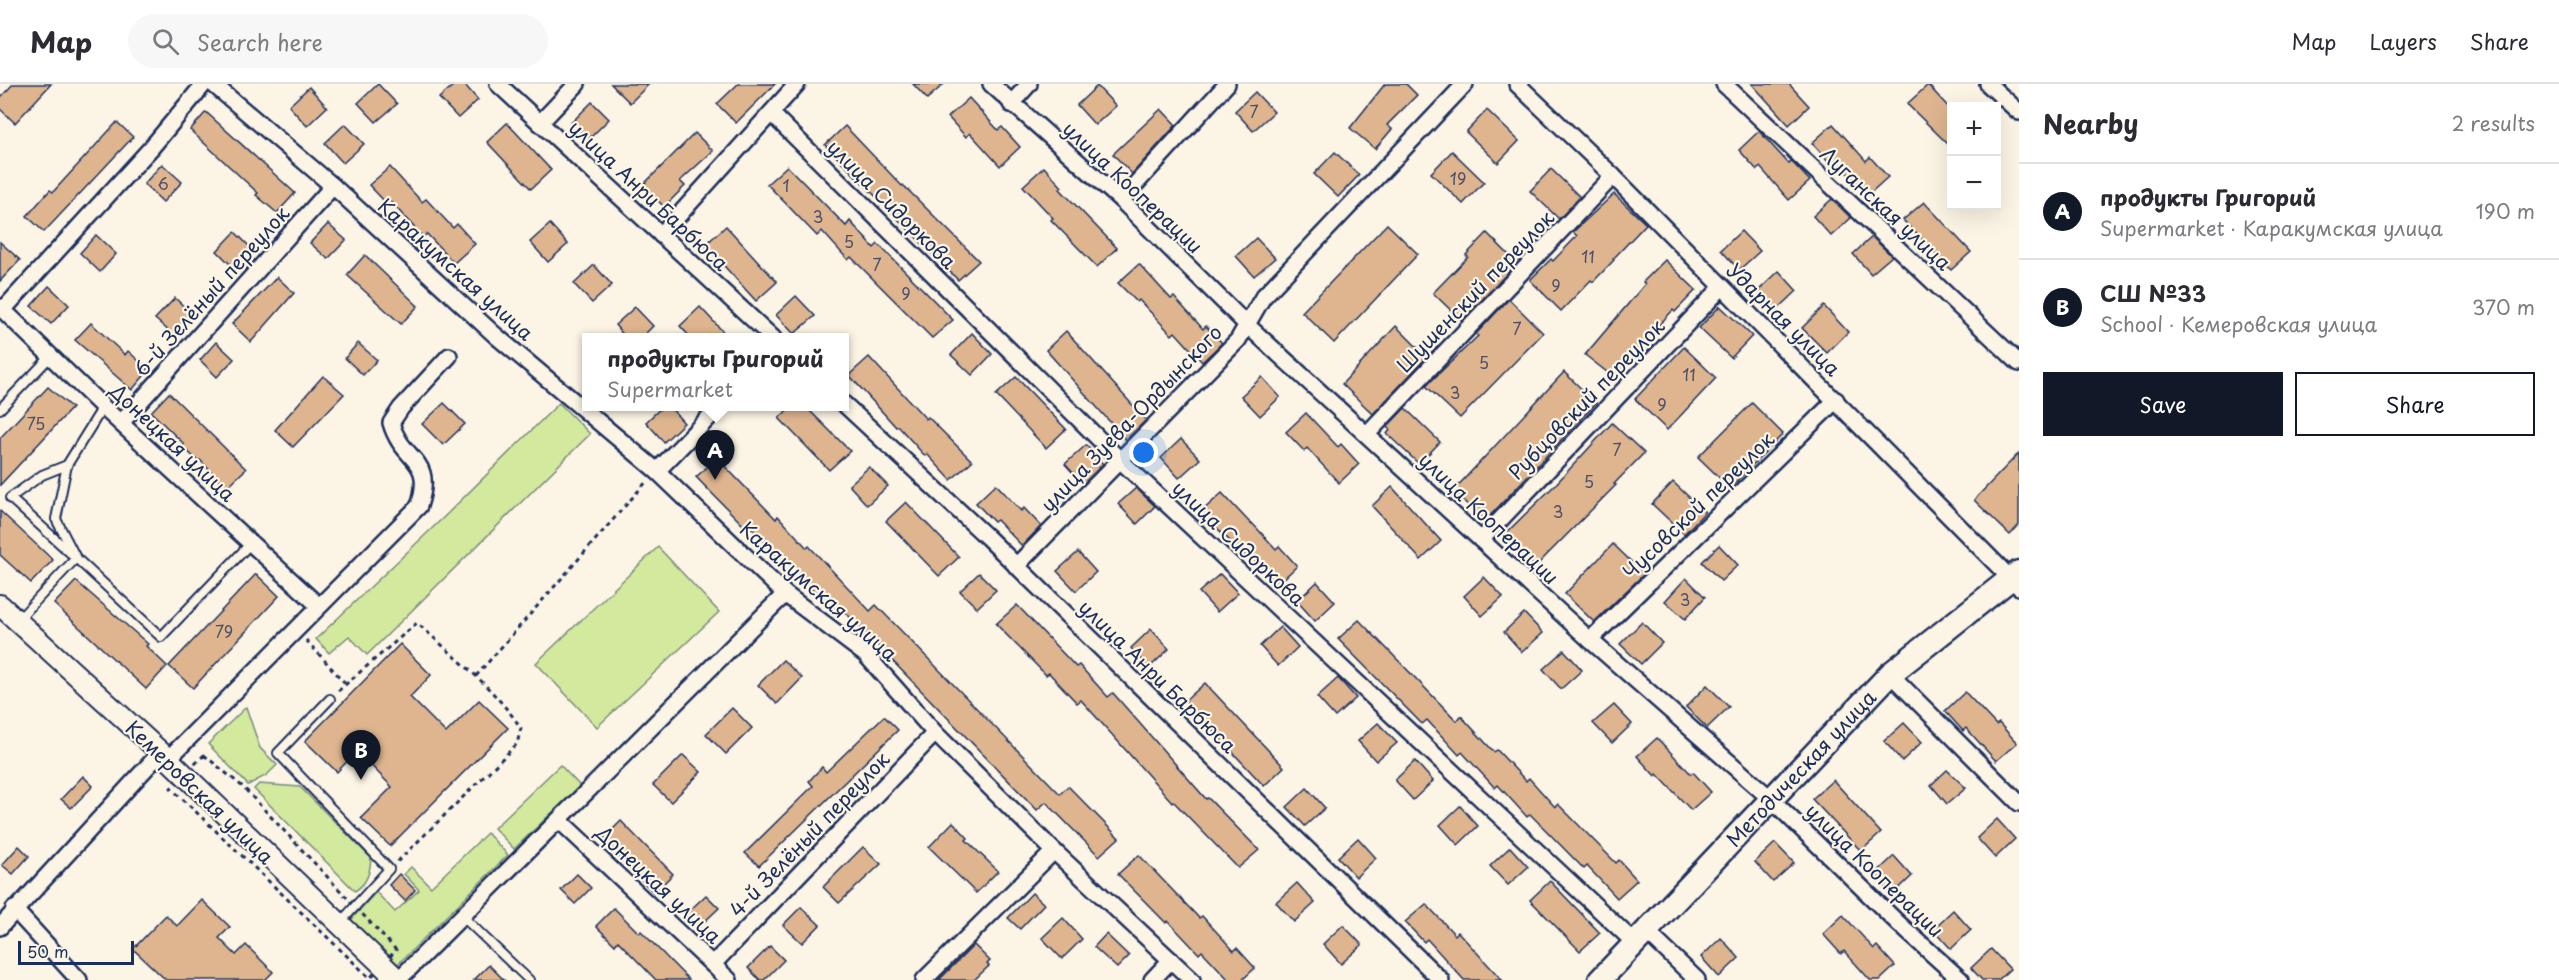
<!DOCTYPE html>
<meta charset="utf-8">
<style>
:root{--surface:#fff;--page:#f7f7f7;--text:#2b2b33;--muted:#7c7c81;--line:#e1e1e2;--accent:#111827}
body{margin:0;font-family:"Playpen Sans",sans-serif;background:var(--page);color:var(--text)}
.controls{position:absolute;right:18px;top:18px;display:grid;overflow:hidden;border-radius:0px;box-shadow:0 6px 24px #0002}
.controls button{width:54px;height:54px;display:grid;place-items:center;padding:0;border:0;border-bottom:2px solid var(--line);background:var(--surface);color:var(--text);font:30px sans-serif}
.scale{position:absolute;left:18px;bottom:15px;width:116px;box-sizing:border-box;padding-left:6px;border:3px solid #1b2f5e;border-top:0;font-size:16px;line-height:21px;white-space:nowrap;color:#1b2f5e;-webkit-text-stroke:4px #fcf5e5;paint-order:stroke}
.you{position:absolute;left:1144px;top:369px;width:21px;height:21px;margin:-15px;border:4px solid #fff;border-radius:50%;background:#1a73e8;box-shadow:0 0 0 9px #1a73e833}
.badge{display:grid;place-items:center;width:39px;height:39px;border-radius:50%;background:var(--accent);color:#fff;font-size:20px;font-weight:700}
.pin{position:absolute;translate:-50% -50px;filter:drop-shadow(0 2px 3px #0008)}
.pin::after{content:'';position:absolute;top:32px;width:21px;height:18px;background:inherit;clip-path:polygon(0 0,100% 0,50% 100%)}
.popup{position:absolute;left:582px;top:249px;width:267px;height:78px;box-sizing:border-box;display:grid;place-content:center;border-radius:0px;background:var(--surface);filter:drop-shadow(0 2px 4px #0005);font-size:20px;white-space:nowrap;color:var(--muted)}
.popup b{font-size:22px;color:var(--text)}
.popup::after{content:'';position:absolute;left:50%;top:100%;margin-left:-12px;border:12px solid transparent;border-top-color:var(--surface)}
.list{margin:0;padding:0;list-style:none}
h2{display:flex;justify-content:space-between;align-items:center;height:78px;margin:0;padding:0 24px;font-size:26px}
h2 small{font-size:20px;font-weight:400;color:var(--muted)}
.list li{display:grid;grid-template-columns:39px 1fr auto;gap:18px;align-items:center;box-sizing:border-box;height:96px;padding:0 24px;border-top:2px solid var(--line)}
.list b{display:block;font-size:22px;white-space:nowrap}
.list p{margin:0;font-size:20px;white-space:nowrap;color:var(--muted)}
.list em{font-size:20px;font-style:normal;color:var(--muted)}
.actions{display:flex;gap:12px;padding:18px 24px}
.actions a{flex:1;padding:14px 0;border:2px solid var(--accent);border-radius:0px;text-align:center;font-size:21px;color:var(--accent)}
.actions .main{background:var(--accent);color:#fff}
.icon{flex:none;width:33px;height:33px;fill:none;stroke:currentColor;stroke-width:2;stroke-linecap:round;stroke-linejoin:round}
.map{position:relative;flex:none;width:2019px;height:896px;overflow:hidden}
header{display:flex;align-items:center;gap:36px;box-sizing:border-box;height:84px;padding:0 30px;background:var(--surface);border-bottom:2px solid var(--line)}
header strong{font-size:28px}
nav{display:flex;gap:33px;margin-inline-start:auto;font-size:21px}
.search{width:420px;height:54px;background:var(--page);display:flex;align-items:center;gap:15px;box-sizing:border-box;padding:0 21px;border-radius:33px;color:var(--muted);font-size:22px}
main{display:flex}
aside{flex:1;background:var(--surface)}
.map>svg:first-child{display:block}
</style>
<header>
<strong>Map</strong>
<div class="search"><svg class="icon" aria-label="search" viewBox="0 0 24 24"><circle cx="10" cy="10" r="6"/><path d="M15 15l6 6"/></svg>Search here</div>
<nav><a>Map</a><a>Layers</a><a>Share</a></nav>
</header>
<main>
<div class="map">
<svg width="2019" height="896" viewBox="0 0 2019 896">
<rect width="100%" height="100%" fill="#fcf5e5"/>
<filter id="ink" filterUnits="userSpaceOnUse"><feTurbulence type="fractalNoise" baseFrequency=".0167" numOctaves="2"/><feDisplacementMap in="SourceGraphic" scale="12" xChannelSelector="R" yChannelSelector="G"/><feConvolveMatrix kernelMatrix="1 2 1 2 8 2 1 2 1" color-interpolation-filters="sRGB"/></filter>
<g filter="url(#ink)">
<g fill="#d3e99d" stroke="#778c7e" stroke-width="1.5">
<polygon points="559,319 590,350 367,571 349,552 329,569 316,555 444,433"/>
<polygon points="658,463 719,528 597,643 536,579"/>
<polygon points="246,623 260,664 277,681 267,691 248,701 208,660"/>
<polygon points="560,681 580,702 514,765 494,744"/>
<path d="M259 700 300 703 371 774C370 789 367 799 355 807L254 705Z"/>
<polygon points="487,749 508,771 393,885 349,838 376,808 395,828 419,806 404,790 411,783 431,803"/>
</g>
<g fill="#deb58f" stroke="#1b2f5e" stroke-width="1.5">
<polygon points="13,0 51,0 15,39 0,25 0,14"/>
<polygon points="378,0 397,20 376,38 358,19"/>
<polygon points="455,0 464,0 478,16 458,34 439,14"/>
<polygon points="611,0 649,0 630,19"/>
<polygon points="738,0 775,0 736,39 717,20"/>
<polygon points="913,0 944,0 927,15"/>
<polygon points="1385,0 1406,0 1417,11 1387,41 1392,45 1375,65 1350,44"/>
<polygon points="1752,0 1789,0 1809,22 1789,41"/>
<polygon points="1928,1 1952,27 1952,64 1907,20"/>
<polygon points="1097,2 1116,22 1095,41 1077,21"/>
<polygon points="309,3 327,23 307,42 289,22"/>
<polygon points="1255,8 1274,28 1253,47 1235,27"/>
<polygon points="969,14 998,46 1002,43 1020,63 1000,82 970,49 966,53 948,33"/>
<polygon points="592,18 609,35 588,56 571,39"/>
<polygon points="1161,25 1176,41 1132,90 1113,70"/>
<polygon points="1487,26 1519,57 1498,79 1466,48"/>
<polygon points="206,28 295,109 277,129 256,111 258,109 190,46"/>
<polygon points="117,38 133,53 44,148 27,132 50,106 53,108"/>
<polygon points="507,39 551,86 531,105 487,58"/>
<polygon points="345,40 364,60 343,79 325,59"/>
<polygon points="1833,40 1866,77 1870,73 1888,93 1868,111 1835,75 1830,79 1812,59"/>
<polygon points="845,42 902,102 903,101 979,177 958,196 825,61"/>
<polygon points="1759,47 1789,80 1791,77 1810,97 1789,116 1760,83 1757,86 1739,66"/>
<polygon points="695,49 713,67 680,97 685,102 664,123 643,101"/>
<polygon points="1452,67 1484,98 1463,120 1431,89"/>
<polygon points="1335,68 1359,91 1338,113 1314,90"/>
<polygon points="162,80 182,98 163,118 144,100"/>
<polygon points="787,82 846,142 850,137 874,164 878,160 953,236 932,254 851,173 848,176 822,147 817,152 767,100"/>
<polygon points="390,83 422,118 426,115 453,144 457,140 475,160 454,179 427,150 423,153 391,118 388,121 369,101"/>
<polygon points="1044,83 1062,103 1060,105 1117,164 1097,183 1051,136 1053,134 1023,102"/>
<polygon points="1551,85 1580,113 1559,135 1530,107"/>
<polygon points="1614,110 1646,140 1613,175 1614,176 1593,198 1591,196 1561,227 1530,196 1551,175 1553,177 1577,152 1573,148"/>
<polygon points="1832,115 1851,134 1831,152 1813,132"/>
<polygon points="1924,118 1971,168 1951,186 1903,136"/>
<polygon points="328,140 346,156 328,175 310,159"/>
<polygon points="550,140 568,160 548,178 530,158"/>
<polygon points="1387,140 1418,170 1334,259 1302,228"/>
<polygon points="726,142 777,198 756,217 705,161"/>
<polygon points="1741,147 1760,167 1739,186 1721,166"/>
<polygon points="235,148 252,165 234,184 217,167"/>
<polygon points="1487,149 1517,179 1462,237 1433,209 1468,173 1466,171"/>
<polygon points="96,151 116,170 100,188 80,169"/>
<polygon points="1872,153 1892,172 1871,190 1853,170"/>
<polygon points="1256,154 1275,174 1254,192 1236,172"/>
<polygon points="0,158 20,176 0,197"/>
<polygon points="365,171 418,222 401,240 347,191"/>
<polygon points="1665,176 1696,206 1675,228 1673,226 1630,272 1633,274 1616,295 1585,271 1645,200 1643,198"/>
<polygon points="1139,180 1171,215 1174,213 1203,245 1206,242 1222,259 1202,278 1175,248 1172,251 1139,216 1137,218 1118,199"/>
<polygon points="594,181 612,201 592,219 574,200"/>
<polygon points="1779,187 1797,207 1777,226 1759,206"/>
<polygon points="277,193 294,209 251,258 232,240"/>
<polygon points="49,202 69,221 51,240 31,222"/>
<polygon points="796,212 815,232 794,250 776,231"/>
<polygon points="175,214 194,232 176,253 155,235"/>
<polygon points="1509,215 1543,249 1460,334 1426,302 1478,252 1476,250"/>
<polygon points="1720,222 1752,252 1731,274 1699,244"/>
<polygon points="1824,222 1848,248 1827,269 1802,244"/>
<polygon points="635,223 653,242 641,254 626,254 615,241"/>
<polygon points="700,223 729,254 691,254 680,242"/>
<polygon points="91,239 125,271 128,267 149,286 132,306 75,256"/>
<polygon points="1396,242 1427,273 1373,330 1342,300"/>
<polygon points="1066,247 1146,336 1126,356 1046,266"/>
<polygon points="972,249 992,270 972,291 951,271"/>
<polygon points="216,258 234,275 217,293 200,276"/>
<polygon points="358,259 377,276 363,291 345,274"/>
<polygon points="1684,263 1716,294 1667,346 1635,315"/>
<polygon points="869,273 926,335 928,333 972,377 951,396 927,370 925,372 898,342 896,343 849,291"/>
<polygon points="1564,288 1596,319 1485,437 1453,407"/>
<polygon points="323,292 344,310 293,363 275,346"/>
<polygon points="1016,293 1066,345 1046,364 996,311"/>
<polygon points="1262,293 1280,313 1260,332 1241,312"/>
<polygon points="48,303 72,324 0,401 0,354"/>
<polygon points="169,309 246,385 226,404 200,376 198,377 182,362 184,360 151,328"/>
<polygon points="444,319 465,340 443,361 422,340"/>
<polygon points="1752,319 1783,350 1730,404 1698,373"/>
<polygon points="663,322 669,322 684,339 664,358 646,338"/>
<polygon points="792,322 805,322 850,367 829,386 779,334"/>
<polygon points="1405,324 1440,358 1419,380 1387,350 1390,346 1387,343"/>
<polygon points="1306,329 1338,363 1341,360 1359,380 1339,399 1307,364 1304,367 1286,348"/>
<polygon points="1612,339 1644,369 1614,400 1616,401 1535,483 1503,452 1554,402"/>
<polygon points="1181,355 1200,375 1179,394 1161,374"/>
<polygon points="1086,361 1103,380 1083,400 1065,380"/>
<polygon points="2019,369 2019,441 2010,451 1974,416"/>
<polygon points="717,374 776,435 778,432 807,464 809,462 870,527 876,521 1060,710 1068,702 1119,754 1099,772 1046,718 1037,726 844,527 837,533 778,469 776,471 747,439 744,442 696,393"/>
<polygon points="869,383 888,402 867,421 849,401"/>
<polygon points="1673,398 1705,428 1684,450 1652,420"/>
<polygon points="996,400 1021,427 1024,424 1041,442 1022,462 997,436 994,438 976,419"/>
<polygon points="1392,403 1441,457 1421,476 1372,422"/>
<polygon points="1136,404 1155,422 1137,440 1118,420"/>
<polygon points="1222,409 1251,440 1252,439 1276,465 1279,462 1297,482 1277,501 1253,475 1250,477 1201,428"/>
<polygon points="906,418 959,473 939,492 886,437"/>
<polygon points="0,427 53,476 31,499 0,471"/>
<polygon points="1613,460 1644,490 1594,538 1565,510"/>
<polygon points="1719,461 1738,481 1721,497 1702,478"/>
<polygon points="1078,468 1096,488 1076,507 1057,487"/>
<polygon points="979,489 996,506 977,524 960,507"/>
<polygon points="256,490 279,512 193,604 169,582"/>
<polygon points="1220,490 1238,509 1217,528 1199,508"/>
<polygon points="1484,493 1503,513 1482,532 1464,512"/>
<polygon points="1686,494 1705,513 1685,535 1665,517"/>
<polygon points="76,497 148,560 146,562 167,582 146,605 54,520"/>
<polygon points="1317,498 1335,518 1315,537 1297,517"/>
<polygon points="1017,521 1076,583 1079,581 1108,613 1113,609 1206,715 1208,714 1259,766 1238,784 1173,717 1172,718 1081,616 1077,619 1049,589 1046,591 996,540"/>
<polygon points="1524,529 1543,549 1522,568 1504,548"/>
<polygon points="1359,536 1457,637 1461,632 1494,668 1497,666 1526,697 1529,694 1555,723 1558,720 1616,779 1619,776 1637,796 1617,814 1587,782 1584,785 1530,730 1527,733 1498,701 1495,704 1462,668 1459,671 1427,636 1422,640 1338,555"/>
<polygon points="1642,538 1662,559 1641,580 1620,560"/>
<polygon points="1280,543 1298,563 1278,582 1260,562"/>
<polygon points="1151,545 1169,565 1149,584 1131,564"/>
<polygon points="400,560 431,591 410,613 446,649 479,616 508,644 390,762 361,734 392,703 357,667 337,688 305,657"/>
<polygon points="1564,566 1582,586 1561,605 1543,585"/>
<polygon points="783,576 802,594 777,620 758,601"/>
<polygon points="1338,594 1356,614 1335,633 1317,613"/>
<polygon points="1205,599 1284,683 1264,702 1185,617"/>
<polygon points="1707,601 1729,623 1707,644 1686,623"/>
<polygon points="1965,608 1996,641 1999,639 2017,659 1996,677 1966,644 1963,647 1945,627"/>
<polygon points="1614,621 1632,640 1612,659 1593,639"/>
<polygon points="732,624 752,644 726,670 706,650"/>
<polygon points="884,632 898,646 759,782 745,769 813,702 809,697 822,683 826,688"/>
<polygon points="1378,639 1397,659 1376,677 1358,657"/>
<polygon points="1904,639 1922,658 1902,677 1884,657"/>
<polygon points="1657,654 1691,690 1693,688 1711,708 1691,726 1657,690 1655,692 1637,672"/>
<polygon points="683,671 701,688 671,718 653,701"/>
<polygon points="1415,677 1433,697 1413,716 1395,696"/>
<polygon points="1947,686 1966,704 1947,720 1931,701"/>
<polygon points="83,692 93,702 71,724 61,715"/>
<polygon points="1833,696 1881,749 1861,767 1812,715"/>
<polygon points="1307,704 1325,724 1305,742 1287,723"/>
<polygon points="1460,722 1478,742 1458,761 1440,741"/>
<polygon points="1997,735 2015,755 1995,774 1977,754"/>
<polygon points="621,737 673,790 654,809 602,756"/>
<polygon points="953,738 968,754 966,756 998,787 976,809 929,763"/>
<polygon points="1358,754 1376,774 1356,793 1338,773"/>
<polygon points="1775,759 1794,779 1773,798 1755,778"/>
<polygon points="19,762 29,772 13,790 2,781"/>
<polygon points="863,763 881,780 839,819 823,803"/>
<polygon points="1510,763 1528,783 1508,801 1490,782"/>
<polygon points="1139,771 1199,834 1202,832 1234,867 1237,864 1255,884 1242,896 1229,896 1202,867 1199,870 1168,837 1166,839 1118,790"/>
<polygon points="1894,772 1912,792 1892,811 1874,791"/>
<polygon points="399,790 415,806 405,817 389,801"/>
<polygon points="577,790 591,804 575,820 561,806"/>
<polygon points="1550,797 1600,849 1580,867 1530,816"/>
<polygon points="1297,799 1315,819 1294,838 1276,818"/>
<polygon points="1032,809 1044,820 1020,845 1008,834"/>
<polygon points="706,811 719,824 700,842 687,829"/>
<polygon points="202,816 230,843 219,854 236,871 246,861 273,888 265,896 166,896 133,865 166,831 177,842"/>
<polygon points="1426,820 1455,851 1458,848 1502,896 1464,896 1427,855 1424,858 1405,838"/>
<polygon points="801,823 820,841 802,859 783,841"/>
<polygon points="614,824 639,849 641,847 689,896 656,896 618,857 615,861 596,842"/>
<polygon points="1953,826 1971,846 1951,865 1933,845"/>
<polygon points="1843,831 1874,865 1877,862 1895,882 1880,896 1870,896 1844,867 1841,870 1823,850"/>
<polygon points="1063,834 1082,855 1062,875 1042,854"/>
<polygon points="1343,841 1362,861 1341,880 1323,860"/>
<polygon points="1106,850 1129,872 1117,884 1094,863"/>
<polygon points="1721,854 1739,874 1719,893 1701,873"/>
<polygon points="974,861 990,877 987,880 989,882 974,896 939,896"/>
<polygon points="770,862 784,876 764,896 760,896 748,884"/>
<polygon points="1991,865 2010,885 1998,896 1982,896 1971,884"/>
<polygon points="489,881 504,896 474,896"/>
</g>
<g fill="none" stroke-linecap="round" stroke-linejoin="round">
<g stroke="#1b2f5e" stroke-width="12">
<g id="service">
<polyline points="0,325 51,272"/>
<polyline points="67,381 42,391 10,414 76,474 56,435 67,381 103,323"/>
<polyline points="18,536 76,474 161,553 251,459"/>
<polyline points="330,615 278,669 389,785 339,840"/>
<polyline points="461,831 529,896"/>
</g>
</g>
<g stroke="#1b2f5e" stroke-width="20">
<g id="minor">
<polyline points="213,0 333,102 495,251 657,387 785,510 866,571 935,649 1054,767 1192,896"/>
<polyline points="498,0 773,254"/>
<polyline points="991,0 1121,116 1247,241 1590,556 1771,715 1898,839 1961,896"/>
<polyline points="1517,0 1613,92 2019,503"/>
<polyline points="1724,0 2019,279"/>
<polyline points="1988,0 2019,28"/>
<polyline points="1011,20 1029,0"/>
<polyline points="771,29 1120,376 1636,860"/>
<polyline points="540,39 577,0"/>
<polyline points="1121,116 1227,0"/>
<polyline points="661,151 797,0"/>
<polyline points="0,223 103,323 319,522"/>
<polyline points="3,226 151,64 204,0"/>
<polyline points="844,320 987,453 1441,896"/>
<polyline points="121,339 333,102"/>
<polyline points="1367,350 1613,92"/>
<polyline points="657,387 720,322"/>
<polyline points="1481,456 1722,203"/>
<polyline points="1016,482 1238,256 1263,213 1465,0"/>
<polyline points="1590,556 1836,316"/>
<polyline points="1890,590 2019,719"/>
<path d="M168 675 419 422C435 372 403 380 391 339L401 324 449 272"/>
<polyline points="559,736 729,896"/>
<polyline points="14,825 79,896"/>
<polyline points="0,843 160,669"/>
<polyline points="1647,848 1697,896"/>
<polyline points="713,880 935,649"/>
<polyline points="398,896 785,510"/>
<polyline points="924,896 1054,767"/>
<polyline points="1152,896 1171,876"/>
</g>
</g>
<g stroke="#1b2f5e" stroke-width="24">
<polyline id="tertiary" points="0,521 168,675 398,896"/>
</g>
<g stroke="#1b2f5e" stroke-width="27">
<g id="secondary">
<path id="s1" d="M1600 896 1890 590 2019 488"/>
</g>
</g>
<g stroke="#1b2f5e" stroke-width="3" stroke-dasharray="4.5 4.5" stroke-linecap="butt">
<polyline points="306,556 345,599"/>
<polyline points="476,592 647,397"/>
<path d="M338 607 417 539C454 572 493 603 521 644L517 660 397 778"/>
<polygon points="204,671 243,703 396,866 370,894 171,704"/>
</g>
<use href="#service" stroke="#fcf5e5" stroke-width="8"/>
<use href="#minor" stroke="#fcf5e5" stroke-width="15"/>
<use href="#tertiary" stroke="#fcf5e5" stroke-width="20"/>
<use href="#secondary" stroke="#fcf5e5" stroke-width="22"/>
</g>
</g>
<g text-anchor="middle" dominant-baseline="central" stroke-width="4.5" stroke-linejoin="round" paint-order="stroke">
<g font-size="16" fill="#4c506a">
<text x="1254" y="27">7</text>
<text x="1458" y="94">19</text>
<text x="163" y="99">6</text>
<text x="786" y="101">1</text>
<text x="818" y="132">3</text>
<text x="849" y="157">5</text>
<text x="1588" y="172">11</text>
<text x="877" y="180">7</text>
<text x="1556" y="201">9</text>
<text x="906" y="209">9</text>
<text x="1517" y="244">7</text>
<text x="1484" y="278">5</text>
<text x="1689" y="290">11</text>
<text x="1455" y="308">3</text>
<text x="1662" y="320">9</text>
<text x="36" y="339">75</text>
<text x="1617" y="365">7</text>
<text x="1589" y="397">5</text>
<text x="1558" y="427">3</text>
<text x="1685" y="515">3</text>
<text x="224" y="547">79</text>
</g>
<g font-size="20" fill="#1b2f5e" stroke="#fcf5e5">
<text transform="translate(1133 103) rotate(43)">улица Кооперации</text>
<text transform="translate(649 111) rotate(43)">улица Анри Барбюса</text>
<text transform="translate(892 120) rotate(45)">улица Сидоркова</text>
<text transform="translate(1886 124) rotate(43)">Луганская улица</text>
<text transform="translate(456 185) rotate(42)">Каракумская улица</text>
<text transform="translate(211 207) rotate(-48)">6-й Зелёный переулок</text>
<text transform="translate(1475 207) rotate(-46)">Шушенский переулок</text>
<text transform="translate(1784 235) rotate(45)">Ударная улица</text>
<text transform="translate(1586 315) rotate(-46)">Рубцовский переулок</text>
<text transform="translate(1131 334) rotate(-46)">улица Зуева-Ордынского</text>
<text transform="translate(173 358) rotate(43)">Донецкая улица</text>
<text transform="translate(1698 421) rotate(-44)">Чусовской переулок</text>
<text transform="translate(1489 434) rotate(43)">улица Кооперации</text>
<text transform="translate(1239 459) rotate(43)">улица Сидоркова</text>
<text transform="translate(819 507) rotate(41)">Каракумская улица</text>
<text transform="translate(1158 592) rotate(44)">улица Анри Барбюса</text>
<text stroke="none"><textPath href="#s1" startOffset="292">Методическая улица</textPath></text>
<text transform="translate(200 708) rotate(44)">Кемеровская улица</text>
<text transform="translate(809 750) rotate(-46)">4-й Зелёный переулок</text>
<text transform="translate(1875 786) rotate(44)">улица Кооперации</text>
<text transform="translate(659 800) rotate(43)">Донецкая улица</text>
</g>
</g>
</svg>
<div class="controls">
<button>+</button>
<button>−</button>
</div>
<div class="scale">50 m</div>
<div class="you"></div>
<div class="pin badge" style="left:715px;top:396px">A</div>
<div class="popup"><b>продукты Григорий</b>Supermarket</div>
<div class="pin badge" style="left:361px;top:696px">B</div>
</div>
<aside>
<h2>Nearby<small>2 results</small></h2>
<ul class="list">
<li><span class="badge">A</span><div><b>продукты Григорий</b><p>Supermarket · Каракумская улица</p></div><em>190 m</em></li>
<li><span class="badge">B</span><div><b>СШ №33</b><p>School · Кемеровская улица</p></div><em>370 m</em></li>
</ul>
<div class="actions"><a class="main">Save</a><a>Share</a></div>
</aside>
</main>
